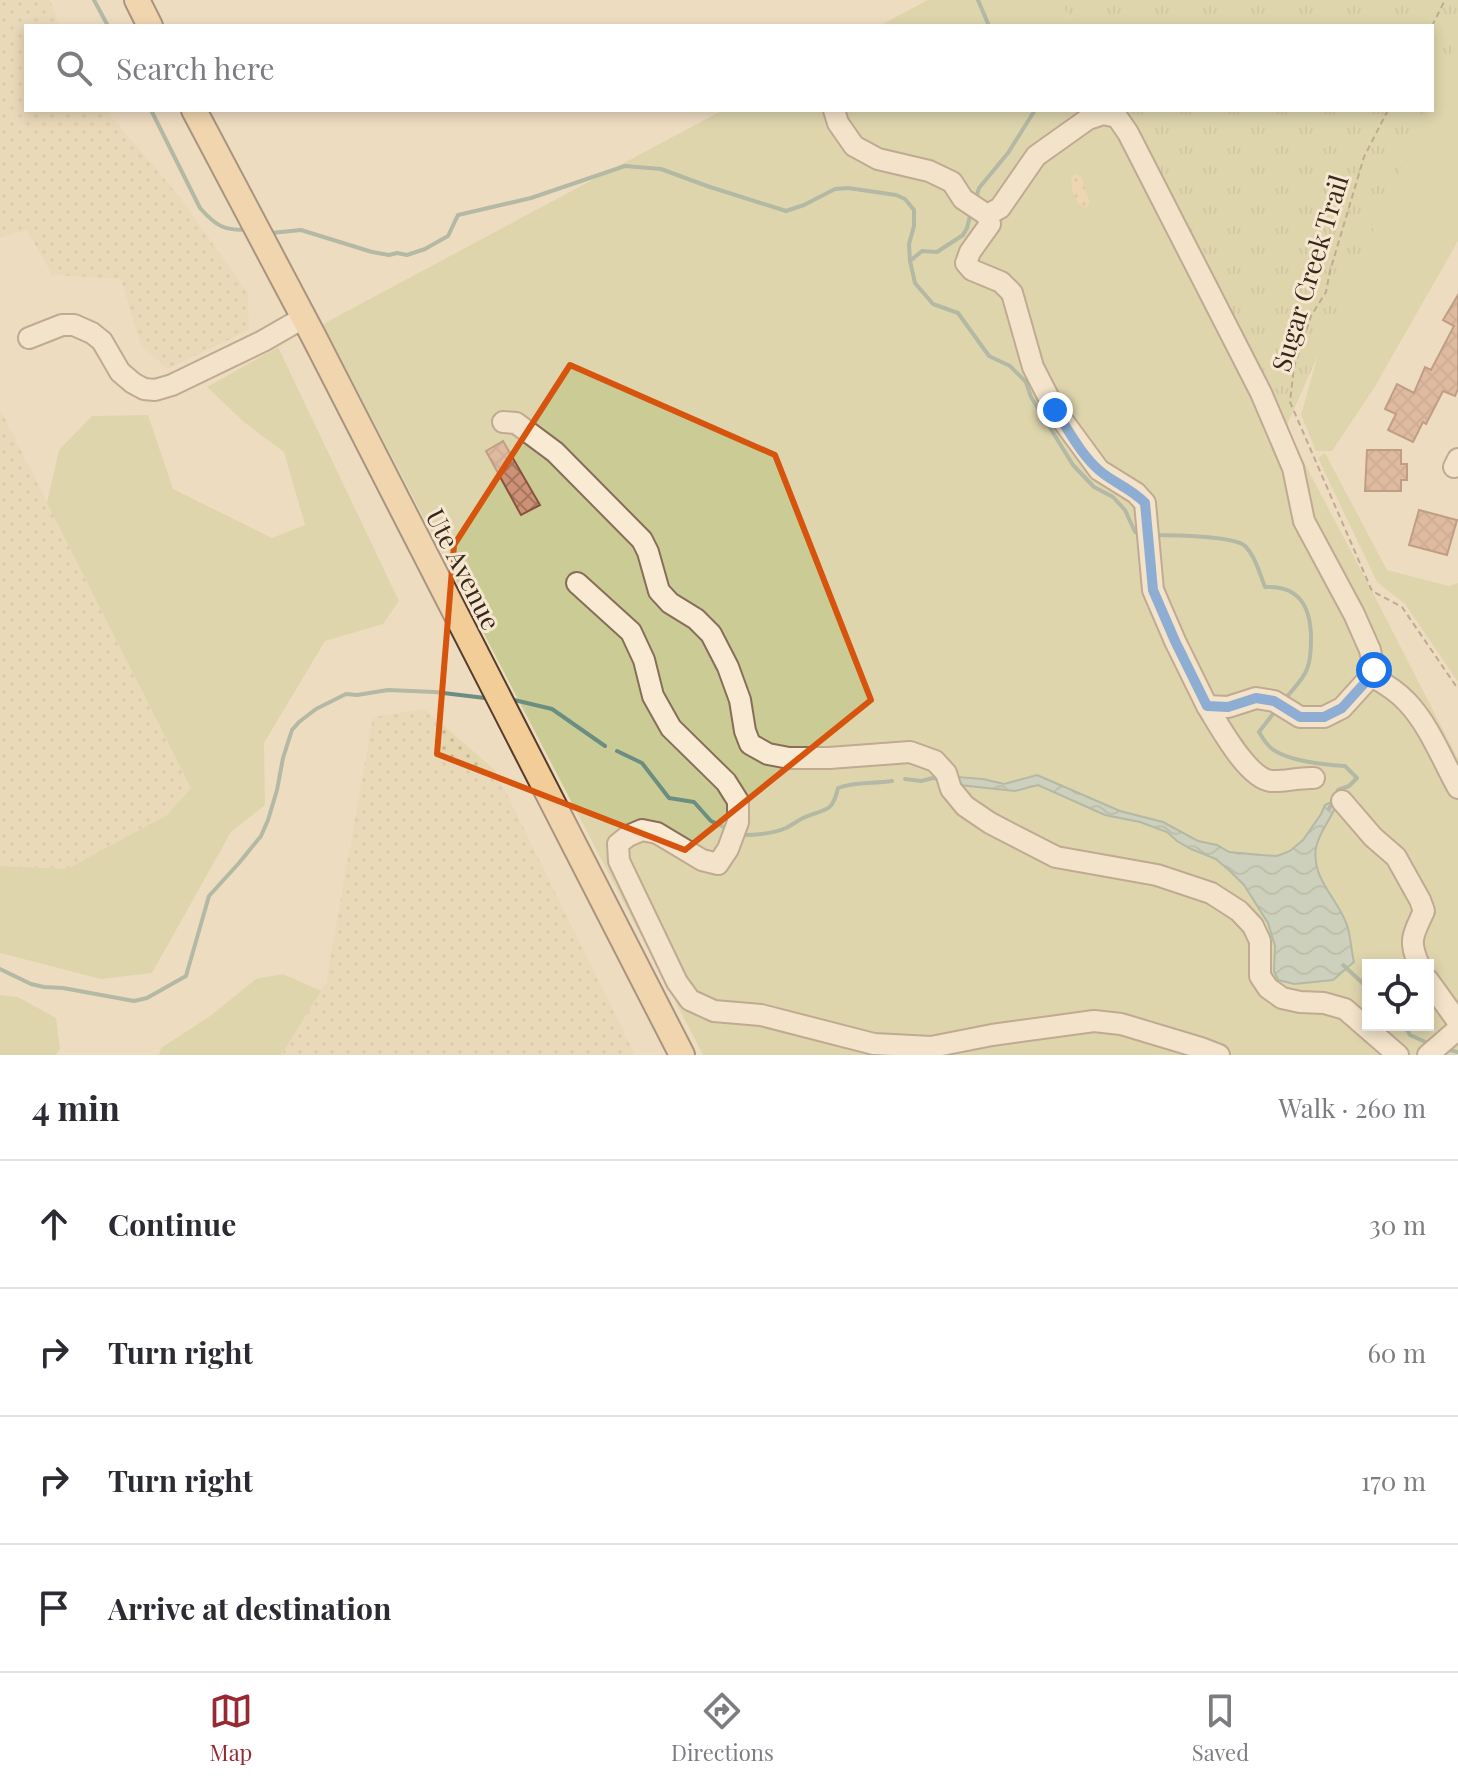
<!DOCTYPE html>
<meta charset="utf-8">
<style>
:root{--surface:#fff;--page:#f2f2f3;--text:#2b2b33;--muted:#7c7c81;--line:#e1e1e2;--accent:#972834}
body{margin:0;font-family:"Playfair Display",serif;background:var(--page);color:var(--text)}
.controls{position:absolute;right:24px;bottom:24px;display:grid;overflow:hidden;border-radius:0px;box-shadow:0 4px 12px #0003}
.controls button{width:72px;height:72px;display:grid;place-items:center;padding:0;border:0;border-bottom:2px solid var(--line);background:var(--surface);color:var(--text);font:40px sans-serif}
.stop{position:absolute;width:24px;height:24px;margin:-18px;border:6px solid #1a73e8;border-radius:50%;background:#fff}
.stop.end{background:#1a73e8;border-color:#fff;box-shadow:0 2px 8px #0008}
.list{margin:0;padding:0;list-style:none}
h2{display:flex;justify-content:space-between;align-items:center;height:104px;margin:0;padding:0 32px;font-size:34px}
h2 small{font-size:26px;font-weight:400;color:var(--muted)}
.list li{display:grid;grid-template-columns:52px 1fr auto;gap:24px;align-items:center;box-sizing:border-box;height:128px;padding:0 32px;border-top:2px solid var(--line)}
.list b{display:block;font-size:30px;white-space:nowrap}
.list em{font-size:26px;font-style:normal;color:var(--muted)}
.icon{flex:none;width:44px;height:44px;fill:none;stroke:currentColor;stroke-width:2;stroke-linecap:round;stroke-linejoin:round}
.map{position:relative;flex:none;width:1458px;height:1055px;overflow:hidden}
.search{position:absolute;background:var(--surface);box-shadow:0 4px 12px #0003;left:24px;right:24px;top:24px;height:88px;display:flex;align-items:center;gap:20px;box-sizing:border-box;padding:0 28px;border-radius:0px;color:var(--muted);font-size:30px}
.sheet{height:616px;background:var(--surface)}
nav{display:flex;justify-content:space-around;align-items:center;box-sizing:border-box;height:112px;border-top:2px solid var(--line);background:var(--surface);font-size:22px;color:var(--muted)}
nav a{display:grid;justify-items:center;gap:4px}
nav .on{color:var(--accent)}
.map>svg:first-child{display:block}
</style>
<div class="map">
<svg width="1458" height="1055" viewBox="0 0 1458 1055">
<defs>
<pattern id="farmland-dots" width="8" height="8" patternUnits="userSpaceOnUse" patternTransform="scale(2)"><rect width="8" height="8" fill="#e4d6ae"/><path d="M2 2h.1M6 6h.1" fill="none" stroke="#c4b895" stroke-width="1.8" stroke-linecap="round"/></pattern>
<pattern id="sand-dots" width="8" height="8" patternUnits="userSpaceOnUse" patternTransform="scale(2)"><rect width="8" height="8" fill="#ebce9d"/><path d="M2 2h.1M6 6h.1" fill="none" stroke="#cab187" stroke-width="1.8" stroke-linecap="round"/></pattern>
<pattern id="park-tufts" width="24" height="20" patternUnits="userSpaceOnUse" patternTransform="scale(2)"><rect width="24" height="20" fill="#cbcc95"/><path d="M3 7l-1-3M5 7V3M7 7l1-3M15 17l-1-3M17 17v-4M19 17l1-3" fill="none" stroke="#afaf80"/></pattern>
<pattern id="water-waves" width="16" height="10" patternUnits="userSpaceOnUse" patternTransform="scale(2)"><rect width="16" height="10" fill="#a4c0b5"/><path d="M0 5q4-4 8 0t8 0" fill="none" stroke="#869c93"/></pattern>
<pattern id="building-cross-hatch" width="8" height="8" patternUnits="userSpaceOnUse" patternTransform="scale(2)"><rect width="8" height="8" fill="#cd9176"/><path d="M0 0l8 8M0 8l8-8" fill="none" stroke="#a77660"/></pattern>
</defs>
<rect width="100%" height="100%" fill="#eedcc1"/>
<g fill="url(#farmland-dots)">
<polygon points="0,0 50,0 59,26 26,26 26,110 106,110 178,195 248,293 249,330 167,369 140,344 121,279 52,275 27,230 0,238"/>
<polygon points="0,409 191,788 167,815 67,869 0,866"/>
<polygon points="424,709 495,770 635,1055 281,1055 326,983 373,717"/>
</g>
<g fill="#cbcc95" fill-rule="evenodd">
<polygon points="928,0 1060,0 1074,26 879,26"/>
<polygon points="1458,0 1458,241 1374,388 1332,451 1316,451 1301,415 1374,156 1397,110 1432,110 1432,40"/>
<path d="M723 110H1118L1372 591 1458 759V1055H703L323 324ZM1368 965H1428V1025H1368Z"/>
<polygon points="278,347 399,601 383,624 325,641 264,743 265,805 231,832 152,973 101,979 0,953 0,866 67,869 167,815 191,788 47,503 59,450 92,416 148,415 173,489 272,538 305,525 284,452 245,423 207,387"/>
<polygon points="1325,453 1387,570 1449,586 1458,583 1458,682 1405,604 1377,582 1318,458"/>
<polygon points="283,974 321,991 281,1055 159,1055 161,1048 210,1016 256,979"/>
<polygon points="0,995 18,997 56,1018 60,1049 56,1055 0,1055"/>
</g>
<path fill="url(#sand-dots)" d="M1076 174 1081 176 1090 203 1086 208C1074 204 1071 190 1071 178Z"/>
<g fill="url(#park-tufts)">
<polygon points="1060,0 1458,0 1458,41 1432,99 1432,26 1074,26"/>
<polygon points="1118,110 1427,110 1286,427"/>
</g>
<path fill="url(#water-waves)" stroke="#6b8e82" stroke-width="2" d="M1037 775 1120 811 1163 822 1198 841 1217 845 1229 852 1261 855 1277 856 1290 851 1303 840 1321 814 1325 805 1329 803 1335 808C1329 822 1319 832 1316 848 1311 878 1338 899 1347 925 1351 937 1351 950 1354 962L1333 980 1294 984 1278 980 1274 971 1275 946 1268 923 1244 885 1231 872 1216 859 1191 849 1177 841 1167 832 1140 822 1105 815 1038 785 1015 791 959 785 958 777 983 779 1004 784Z"/>
<g fill="none" stroke-linecap="round" stroke-linejoin="round">
<g stroke="#6b8e82" stroke-width="4">
<polyline points="94,0 108,26"/>
<polyline points="978,0 989,26"/>
<path d="M151 110 200 208C215 225 225 232 248 229"/>
<polyline points="977,195 979,188 1008,153 1035,110"/>
<polyline points="271,233 301,230 372,252 389,255 397,253 407,255 425,249 448,236 458,215 531,198 625,166 661,169 707,186 786,211 804,205 835,189 848,188 896,195 905,199 914,210 914,226 909,244 910,261 915,283 933,304 958,313 989,356 1010,366 1026,382 1031,397 1073,465 1094,487 1113,497 1125,510 1135,532 1143,533"/>
<polyline points="910,261 922,251 937,252 963,235 967,228 970,216"/>
<path d="M1155 535C1172 535 1235 536 1245 546 1255 556 1260 574 1265 587 1300 585 1311 608 1311 639 1311 649 1311 660 1307 669 1303 680 1292 690 1285 699"/>
<polyline points="510,699 552,709 605,746"/>
<path d="M1273 714 1259 732C1262 737 1266 744 1271 748 1287 761 1325 765 1345 766L1357 778 1349 786 1338 790 1329 809"/>
<polyline points="617,751 642,763 669,798 694,802 711,821 724,827"/>
<polyline points="905,779 921,781 933,778 939,779"/>
<path d="M742 835C757 835 772 834 786 828 792 825 797 821 803 818 824 808 832 815 838 788 856 781 873 784 892 781"/>
<polyline points="1343,965 1368,988"/>
<polyline points="0,969 31,984 44,987 63,988 134,1001 147,998 186,976 209,896 239,863 261,836 268,820 277,790 283,758 292,730 299,722 316,709 346,694 357,695 388,690 435,692 485,698"/>
<polyline points="1404,1025 1410,1035 1430,1044"/>
<polyline points="1446,1049 1458,1052"/>
</g>
</g>
<g fill="url(#building-cross-hatch)" stroke="#87533e" stroke-width="2">
<polygon points="1458,295 1458,389 1455,396 1443,391 1426,424 1423,422 1413,442 1388,430 1396,414 1385,409 1397,384 1414,393 1425,367 1431,370 1454,326 1443,320"/>
<polygon points="503,441 540,505 521,515 486,451"/>
<polygon points="1367,450 1401,450 1401,464 1407,464 1407,480 1401,480 1401,491 1365,491"/>
<polygon points="1419,510 1457,520 1447,555 1409,545"/>
</g>
<g fill="none" stroke-linecap="round" stroke-linejoin="round">
<g stroke="#886d58" stroke-width="24">
<g id="minor">
<path d="M834 110 838 123 854 146 878 159 929 171 952 182 963 199 987 215 1000 208 1036 156 1088 119 1103 114 1117 117 1128 133 1261 393 1293 468 1304 521 1354 614 1370 650 1374 670 1371 676 1342 708 1324 717H1300L1274 701 1256 698 1228 707 1207 706C1219 725 1247 778 1271 781 1284 782 1300 777 1314 778"/>
<polyline points="987,215 990,224 970,252 966,263 972,270 1001,282 1012,293 1033,367 1055,410 1099,470 1136,493 1145,503 1153,590 1175,641 1207,706"/>
<polyline points="29,338 62,325 74,325 92,333 102,341 120,372 133,383 144,389 155,390 172,385 263,341 303,318"/>
<polyline points="503,422 516,423 555,452 642,540 648,552 659,591 670,603 696,619 711,634 728,667 740,700 745,731 750,744 768,754 789,758 829,758 910,752 935,761 946,773 951,789 965,806 990,823 1056,857 1157,875 1211,893 1239,911 1253,926 1260,941 1260,976 1268,988 1282,998 1300,1002 1324,1003 1345,1009 1398,1055"/>
<polyline points="1454,467 1458,459"/>
<polyline points="577,583 631,632 644,660 653,696 671,728 726,782 738,801 738,822 728,849 718,864 702,860 657,833 642,830 628,836 618,844 619,861 677,982 690,1000 714,1011 761,1015 874,1044 931,1047 992,1035 1094,1021 1121,1024 1201,1048 1219,1055"/>
<path d="M1371 676C1384 683 1397 691 1407 702 1429 725 1442 759 1458 788"/>
<path d="M1342 801 1373 837 1396 857 1420 900 1424 911C1413 935 1408 940 1419 965"/>
<polyline points="1428,980 1458,1022"/>
<polyline points="1428,1055 1458,1029"/>
</g>
</g>
<g stroke="#553c2d" stroke-width="28">
<g id="major">
<polyline points="137,0 150,26"/>
<polyline points="194,110 314,337 682,1055"/>
</g>
</g>
<g stroke="#886d58" stroke-width="2" stroke-dasharray="6 4" stroke-linecap="butt">
<polyline points="1432,26 1445,0"/>
<polyline points="1388,110 1364,157 1330,271 1326,292 1311,316 1294,367 1290,402 1372,591 1402,607 1458,689"/>
</g>
<use href="#minor" stroke="#f9ead4" stroke-width="20"/>
<use href="#major" stroke="#f2cd98" stroke-width="24"/>
</g>
<g fill="none" stroke-linecap="round" stroke-linejoin="round">
<path stroke="#1a73e8" stroke-width="10" d="M1055 410C1068 429 1081 455 1100 471 1114 483 1132 489 1145 503L1153 590 1175 641 1207 706 1228 707 1256 698 1274 701 1300 717H1324L1342 708 1371 676 1374 670"/>
</g>
<path d="M0 0H1458V1055H0ZM570 365 775 455 871 700 685 850 437 754 454 545Z" fill="#eedcc1" fill-opacity=".55" fill-rule="evenodd"/>
<path fill="none" stroke="#d6540e" stroke-width="6" stroke-linejoin="round" d="M570 365 775 455 871 700 685 850 437 754 454 545Z"/>
<g text-anchor="middle" dominant-baseline="central" stroke-width="6" stroke-linejoin="round" paint-order="stroke">
<g font-size="26" fill="#37271d" stroke="#f6e7d0">
<text transform="translate(1309 273) rotate(-73)">Sugar Creek Trail</text>
<text transform="translate(464 569) rotate(63)">Ute Avenue</text>
</g>
</g>
</svg>
<div class="controls">
<button><svg class="icon" aria-label="locate" viewBox="0 0 24 24"><circle cx="12" cy="12" r="6"/><path d="M12 2v4M12 18v4M2 12h4M18 12h4"/></svg></button>
</div>
<div class="stop" style="left:1374px;top:670px"></div>
<div class="stop end" style="left:1055px;top:410px"></div>
<div class="search"><svg class="icon" aria-label="search" viewBox="0 0 24 24"><circle cx="10" cy="10" r="6"/><path d="M15 15l6 6"/></svg>Search here</div>
</div>
<section class="sheet">
<h2>4 min<small>Walk · 260 m</small></h2>
<ul class="list">
<li><svg class="icon" aria-label="ahead" viewBox="0 0 24 24"><path d="M12 20V5M6 11l6-6 6 6"/></svg><div><b>Continue</b></div><em>30 m</em></li>
<li><svg class="icon" aria-label="right" viewBox="0 0 24 24"><path d="M7 20v-9h11M14 6l5 5-5 5"/></svg><div><b>Turn right</b></div><em>60 m</em></li>
<li><svg class="icon" aria-label="right" viewBox="0 0 24 24"><path d="M7 20v-9h11M14 6l5 5-5 5"/></svg><div><b>Turn right</b></div><em>170 m</em></li>
<li><svg class="icon" aria-label="arrive" viewBox="0 0 24 24"><path d="M6 21V4h12l-3 4 3 4H6"/></svg><div><b>Arrive at destination</b></div></li>
</ul>
</section>
<nav>
<a class="on"><svg class="icon" aria-label="map" viewBox="0 0 24 24"><path d="M3 6l6-2 6 2 6-2v14l-6 2-6-2-6 2zM9 4v14M15 6v14"/></svg>Map</a>
<a><svg class="icon" aria-label="directions" viewBox="0 0 24 24"><path d="M12 3l9 9-9 9-9-9zM9 14v-3h6M13 9l2 2-2 2"/></svg>Directions</a>
<a><svg class="icon" aria-label="saved" viewBox="0 0 24 24"><path d="M7 4h10v16l-5-4-5 4z"/></svg>Saved</a>
</nav>
